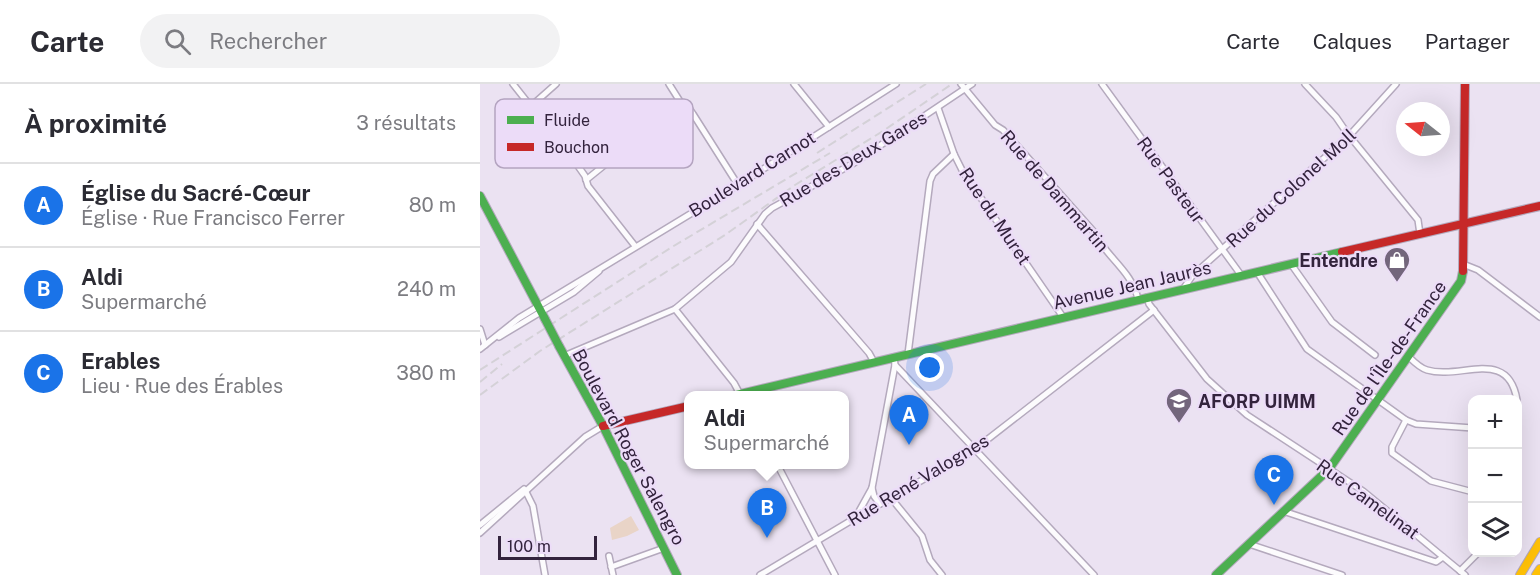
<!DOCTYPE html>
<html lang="fr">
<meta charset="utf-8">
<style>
:root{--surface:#fff;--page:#f2f2f3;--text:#2b2b33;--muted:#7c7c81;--line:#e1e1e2;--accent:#1a73e8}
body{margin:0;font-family:"Public Sans",sans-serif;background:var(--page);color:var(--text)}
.controls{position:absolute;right:18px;bottom:18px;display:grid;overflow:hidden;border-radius:12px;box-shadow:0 6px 24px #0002}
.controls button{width:54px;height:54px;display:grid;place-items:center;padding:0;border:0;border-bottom:2px solid var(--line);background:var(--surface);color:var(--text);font:30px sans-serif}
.compass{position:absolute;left:916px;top:18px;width:54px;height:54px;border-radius:50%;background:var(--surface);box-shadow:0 6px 24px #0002;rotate:287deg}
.scale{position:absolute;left:18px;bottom:15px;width:99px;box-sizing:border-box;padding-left:6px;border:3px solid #33233d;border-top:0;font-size:16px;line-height:21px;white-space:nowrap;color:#33233d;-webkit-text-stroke:4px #ecdcf8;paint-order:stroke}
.you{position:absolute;left:450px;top:284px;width:21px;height:21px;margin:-15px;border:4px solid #fff;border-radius:50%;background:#1a73e8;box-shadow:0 0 0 9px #1a73e833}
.badge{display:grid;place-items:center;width:39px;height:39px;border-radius:50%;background:var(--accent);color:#fff;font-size:20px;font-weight:700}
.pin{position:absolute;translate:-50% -50px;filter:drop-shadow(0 2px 3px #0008)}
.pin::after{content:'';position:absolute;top:32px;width:21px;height:18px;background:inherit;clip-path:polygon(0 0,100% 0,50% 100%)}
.popup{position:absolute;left:204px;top:307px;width:165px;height:78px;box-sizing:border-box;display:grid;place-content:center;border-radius:12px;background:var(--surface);filter:drop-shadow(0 2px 4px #0005);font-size:20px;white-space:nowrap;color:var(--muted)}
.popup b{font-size:22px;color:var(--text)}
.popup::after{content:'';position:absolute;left:50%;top:100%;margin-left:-12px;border:12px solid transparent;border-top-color:var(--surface)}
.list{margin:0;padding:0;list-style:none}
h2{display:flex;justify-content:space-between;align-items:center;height:78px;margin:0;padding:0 24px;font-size:26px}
h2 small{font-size:20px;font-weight:400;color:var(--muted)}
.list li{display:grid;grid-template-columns:39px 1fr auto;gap:18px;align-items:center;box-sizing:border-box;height:84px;padding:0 24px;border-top:2px solid var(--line)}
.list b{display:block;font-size:22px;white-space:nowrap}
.list p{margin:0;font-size:20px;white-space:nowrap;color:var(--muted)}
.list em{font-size:20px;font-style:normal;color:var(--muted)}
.icon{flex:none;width:33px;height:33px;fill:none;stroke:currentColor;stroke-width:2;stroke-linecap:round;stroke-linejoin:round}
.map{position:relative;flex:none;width:1060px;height:491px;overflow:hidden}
header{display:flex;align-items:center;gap:36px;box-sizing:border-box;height:84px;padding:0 30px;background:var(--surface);border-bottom:2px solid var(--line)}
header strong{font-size:28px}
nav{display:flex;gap:33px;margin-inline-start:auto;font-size:21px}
.search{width:420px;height:54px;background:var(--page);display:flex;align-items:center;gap:15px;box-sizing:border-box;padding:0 21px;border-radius:33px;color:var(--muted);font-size:22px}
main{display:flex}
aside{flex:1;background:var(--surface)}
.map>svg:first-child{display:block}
</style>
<header>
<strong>Carte</strong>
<div class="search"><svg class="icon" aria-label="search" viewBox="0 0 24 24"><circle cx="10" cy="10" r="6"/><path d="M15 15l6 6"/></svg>Rechercher</div>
<nav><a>Carte</a><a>Calques</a><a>Partager</a></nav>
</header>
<main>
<aside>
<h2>À proximité<small>3 résultats</small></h2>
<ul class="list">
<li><span class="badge">A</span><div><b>Église du Sacré-Cœur</b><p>Église · Rue Francisco Ferrer</p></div><em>80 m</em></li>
<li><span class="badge">B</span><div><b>Aldi</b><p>Supermarché</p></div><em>240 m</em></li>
<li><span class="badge">C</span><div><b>Erables</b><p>Lieu · Rue des Érables</p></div><em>380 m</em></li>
</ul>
</aside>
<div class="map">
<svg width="1060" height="491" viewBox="0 0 1060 491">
<rect width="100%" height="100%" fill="#ebe2f2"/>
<polygon fill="#e9d4c7" points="151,432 159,446 147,452 132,456 130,444"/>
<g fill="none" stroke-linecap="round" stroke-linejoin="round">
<g stroke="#b4a9bd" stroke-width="8">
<g id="street">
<polyline points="33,0 98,82 105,92 108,102 155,162"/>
<polyline points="189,0 201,19 206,20 213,30 258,101"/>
<polyline points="314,0 349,43"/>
<path d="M481 0 515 41 523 46 614 148C625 172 652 187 658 215"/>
<polyline points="622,0 761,191"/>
<polyline points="825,0 856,33 867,49 938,136 940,150"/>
<polyline points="50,23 76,0"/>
<polyline points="458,24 474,70 483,88 583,233"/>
<polyline points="81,62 107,41"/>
<polyline points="106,96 201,19"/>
<polyline points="277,140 389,269 394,278"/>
<polyline points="811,180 852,238 895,271"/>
<polyline points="983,180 998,186 1060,233"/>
<polyline points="777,188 827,265 926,336 936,340 993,344"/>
<polyline points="704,204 712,192 869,52 916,0"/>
<polyline points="667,213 669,220 727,295 767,331 883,407 985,491"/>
<polyline points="195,225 254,299 261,312"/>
<polyline points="0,245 5,261"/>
<polyline points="19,253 94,208 119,187"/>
<polyline points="0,265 39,234 258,101 416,0"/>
<polyline points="428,270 450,97 453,90 474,70"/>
<polyline points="84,272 195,225 251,178 285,130 292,124 374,79 492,0"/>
<polyline points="414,273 415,281 614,491"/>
<path d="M929 273C934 278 940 284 947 286 981 296 1028 263 1037 316"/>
<polyline points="926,336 912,363 912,369 951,397 993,408"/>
<polyline points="297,380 355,491"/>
<polyline points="392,404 394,412 400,420"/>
<polyline points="45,406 53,422 65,491"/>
<polyline points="411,414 442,452 450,476 462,491"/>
<polyline points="803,427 956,478 963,473"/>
<polyline points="377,431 392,404 415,281"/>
<polyline points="0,441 44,405"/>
<polyline points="0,449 105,353 123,342"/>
<polyline points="769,460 862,491"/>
<polyline points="129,472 133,491"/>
<polyline points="131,483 184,464"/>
<polyline points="980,487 999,468"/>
<polyline points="280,491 377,433 490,369 674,226"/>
</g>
</g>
<g stroke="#b4a9bd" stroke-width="10">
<g id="fast">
<polyline points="0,112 65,235"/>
<polyline points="79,262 123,342 197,491"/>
<polyline points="252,312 862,168"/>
<polyline points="736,491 849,385 981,197 983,187"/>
</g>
</g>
<g stroke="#b4a9bd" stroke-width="10">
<g id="slow">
<polyline points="1040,491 1060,458"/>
<polyline points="1056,491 1060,485"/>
</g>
</g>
<g stroke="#b4a9bd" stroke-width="10">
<g id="jam">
<polyline points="862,168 1060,122"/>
<polyline points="983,187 985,0"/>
<polyline points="123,342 209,322"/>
</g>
</g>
<use href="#street" stroke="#fcfbfd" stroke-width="5"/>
<use href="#fast" stroke="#4caf50" stroke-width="8"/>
<use href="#slow" stroke="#ffc107" stroke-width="8"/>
<use href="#jam" stroke="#c62828" stroke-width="8"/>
<g stroke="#d4d1d7" stroke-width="2" stroke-dasharray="9 4.5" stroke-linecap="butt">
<polyline points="337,69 446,0"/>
<polyline points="0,286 192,163 350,69"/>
<polyline points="0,298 22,280"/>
<polyline points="0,311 60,267 245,151 315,101 403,47 472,0"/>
</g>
<g stroke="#b4a9bd" stroke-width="10" stroke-linecap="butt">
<polyline id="fast-bridge" points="65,235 79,262"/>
</g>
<use href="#fast-bridge" stroke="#4caf50" stroke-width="8"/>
</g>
<defs>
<g id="shop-pin" transform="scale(1.35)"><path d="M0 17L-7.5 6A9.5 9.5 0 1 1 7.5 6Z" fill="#73667c" stroke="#ecdcf8"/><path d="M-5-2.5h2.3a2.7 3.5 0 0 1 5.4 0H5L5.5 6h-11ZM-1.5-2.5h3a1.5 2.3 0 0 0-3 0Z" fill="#fff"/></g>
<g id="school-pin" transform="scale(1.35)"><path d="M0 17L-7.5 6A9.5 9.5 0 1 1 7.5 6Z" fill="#73667c" stroke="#ecdcf8"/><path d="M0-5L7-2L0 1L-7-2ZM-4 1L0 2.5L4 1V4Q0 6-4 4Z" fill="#fff"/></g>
</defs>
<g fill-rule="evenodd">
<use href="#shop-pin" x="917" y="176"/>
<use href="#school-pin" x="699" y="317"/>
</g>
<g text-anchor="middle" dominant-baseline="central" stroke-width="4.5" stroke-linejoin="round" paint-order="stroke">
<g font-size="18" fill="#33233d" stroke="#ecdcf8">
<text transform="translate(373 75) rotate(-31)">Rue des Deux Gares</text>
<text transform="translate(272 90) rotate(-32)">Boulevard Carnot</text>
<text transform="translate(691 96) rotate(54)">Rue Pasteur</text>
<text transform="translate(811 104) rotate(-42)">Rue du Colonel Moll</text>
<text transform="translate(575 107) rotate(49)">Rue de Dammartin</text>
<text transform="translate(515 132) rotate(56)">Rue du Muret</text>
<text transform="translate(652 201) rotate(-13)">Avenue Jean Jaurès</text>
<text transform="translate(909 274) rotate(-55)">Rue de l'Île-de-France</text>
<text transform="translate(149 363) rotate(62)">Boulevard Roger Salengro</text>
<text transform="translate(438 396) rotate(-31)">Rue René Valognes</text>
<text transform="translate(888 415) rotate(36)">Rue Camelinat</text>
</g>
<g font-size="18" font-weight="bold" fill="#33233d" stroke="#ecdcf8" text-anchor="end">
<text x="898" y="176">Entendre</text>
<text x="718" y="317" text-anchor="start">AFORP UIMM</text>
</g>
</g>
<rect x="15" y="15" width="198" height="69" rx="9" fill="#ecdcf8" stroke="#b4a4c0" stroke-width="1.5"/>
<rect x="27" y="32" width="27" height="8" fill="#4caf50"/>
<rect x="27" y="59" width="27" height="8" fill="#c62828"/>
<g font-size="16" fill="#33233d">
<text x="64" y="42">Fluide</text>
<text x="64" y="69">Bouchon</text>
</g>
</svg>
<div class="controls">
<button>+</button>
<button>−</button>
<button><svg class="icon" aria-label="layers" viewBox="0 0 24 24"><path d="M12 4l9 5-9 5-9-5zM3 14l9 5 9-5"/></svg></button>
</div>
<svg class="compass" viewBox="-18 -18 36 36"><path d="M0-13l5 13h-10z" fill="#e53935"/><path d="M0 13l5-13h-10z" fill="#7c7c81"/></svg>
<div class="scale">100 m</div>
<div class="you"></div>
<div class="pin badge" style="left:429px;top:361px">A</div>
<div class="pin badge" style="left:287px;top:454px">B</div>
<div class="popup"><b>Aldi</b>Supermarché</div>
<div class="pin badge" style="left:794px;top:421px">C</div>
</div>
</main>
